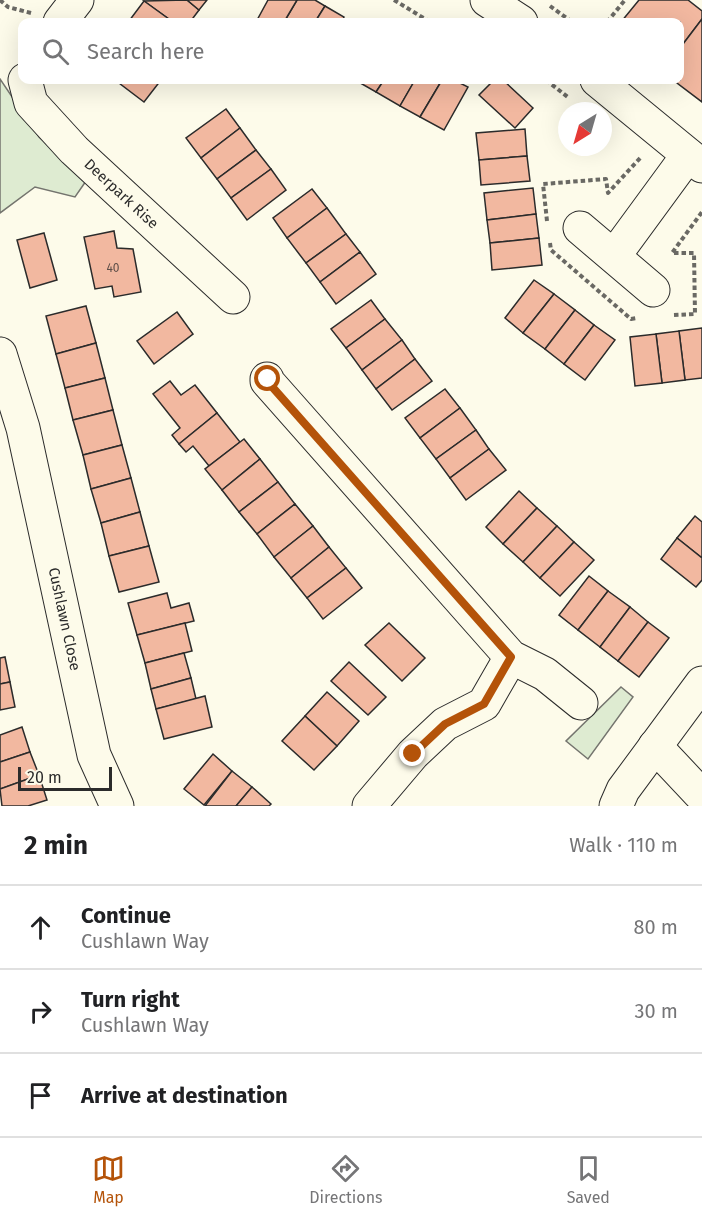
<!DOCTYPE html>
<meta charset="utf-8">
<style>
:root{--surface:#fff;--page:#f2f2f2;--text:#202124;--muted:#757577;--line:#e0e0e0;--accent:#b45309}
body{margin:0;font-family:"Fira Sans",sans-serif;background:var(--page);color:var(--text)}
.compass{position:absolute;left:558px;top:102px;width:54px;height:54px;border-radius:50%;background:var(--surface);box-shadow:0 6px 24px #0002;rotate:217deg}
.scale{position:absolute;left:18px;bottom:15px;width:94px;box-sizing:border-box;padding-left:6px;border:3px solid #2b2b2b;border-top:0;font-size:16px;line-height:21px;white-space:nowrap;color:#2b2b2b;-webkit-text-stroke:4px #fdfbea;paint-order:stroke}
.stop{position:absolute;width:18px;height:18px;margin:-14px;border:4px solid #b45309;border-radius:50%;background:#fff}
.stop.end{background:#b45309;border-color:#fff;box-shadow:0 2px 6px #0008}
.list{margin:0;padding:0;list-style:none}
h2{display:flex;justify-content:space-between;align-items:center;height:78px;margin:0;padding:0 24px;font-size:26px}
h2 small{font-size:20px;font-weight:400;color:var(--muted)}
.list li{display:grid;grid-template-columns:39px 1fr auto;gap:18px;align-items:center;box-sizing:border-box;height:84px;padding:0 24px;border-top:2px solid var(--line)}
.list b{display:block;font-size:22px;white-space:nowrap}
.list p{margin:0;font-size:20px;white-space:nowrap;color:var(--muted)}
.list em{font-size:20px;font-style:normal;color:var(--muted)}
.icon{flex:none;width:33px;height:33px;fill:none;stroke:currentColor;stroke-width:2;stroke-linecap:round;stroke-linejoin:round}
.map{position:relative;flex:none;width:702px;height:806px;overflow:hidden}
.search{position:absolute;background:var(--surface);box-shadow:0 6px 24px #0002;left:18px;right:18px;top:18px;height:66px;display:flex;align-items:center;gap:15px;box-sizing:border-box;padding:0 21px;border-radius:12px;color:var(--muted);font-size:22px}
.sheet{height:330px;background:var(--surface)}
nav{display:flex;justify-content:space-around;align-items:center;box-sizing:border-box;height:84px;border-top:2px solid var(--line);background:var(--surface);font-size:16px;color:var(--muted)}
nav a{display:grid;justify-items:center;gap:3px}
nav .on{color:var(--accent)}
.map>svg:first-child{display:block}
</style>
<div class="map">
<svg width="702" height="806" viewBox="0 0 702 806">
<rect width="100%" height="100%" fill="#fdfbea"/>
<g fill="#deebd1" stroke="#74746e" stroke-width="1.5">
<polygon points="0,79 39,137 86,181 75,197 35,187 0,213"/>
<polygon points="621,687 633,697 588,759 566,741"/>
</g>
<g fill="#f2b8a0" stroke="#2b2b2b" stroke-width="1.5">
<polygon points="187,0 199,10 190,22 173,22 144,1"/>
<polygon points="187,0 207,0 199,10"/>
<polygon points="297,0 315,0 325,6 315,22 284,22"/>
<polygon points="297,0 284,22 256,22 268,0"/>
<polygon points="639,0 688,0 702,11 702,19 680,48 680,22 621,22"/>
<polygon points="144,1 173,22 131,22 129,21"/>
<polygon points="325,6 344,17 342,22 315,22"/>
<polygon points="702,19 702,102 673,80 680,80 680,48"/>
<polygon points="115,80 161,80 144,102"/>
<polygon points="355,80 384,80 376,92"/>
<polygon points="384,80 415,80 400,106 376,92"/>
<polygon points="415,80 442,80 420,117 400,106"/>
<polygon points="442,80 454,80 468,87 444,130 420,117"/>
<polygon points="494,80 503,80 533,108 515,128 479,95"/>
<polygon points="226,109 240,128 201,158 186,138"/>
<polygon points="240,128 256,150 217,179 201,158"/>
<polygon points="525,129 527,156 479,160 476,133"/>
<polygon points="256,150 271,169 231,198 217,179"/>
<polygon points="527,156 530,181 481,185 479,160"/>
<polygon points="271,169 286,190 247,220 231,198"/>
<polygon points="533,188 536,214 487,220 484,193"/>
<polygon points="312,189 327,208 287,238 273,218"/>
<polygon points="327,208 346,234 306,263 287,238"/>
<polygon points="536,214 539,238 490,243 487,220"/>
<polygon points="114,231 117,248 133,249 141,292 114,297 112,286 95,289 84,237"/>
<polygon points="44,233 57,280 30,288 17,240"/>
<polygon points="346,234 360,252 320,282 306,263"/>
<polygon points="539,238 542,265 492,270 490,243"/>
<polygon points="360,252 376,274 336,304 320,282"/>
<polygon points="534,280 554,294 523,333 505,318"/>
<polygon points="554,294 575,310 545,349 523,333"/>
<polygon points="371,300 385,319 346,348 331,329"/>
<polygon points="86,306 96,343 56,354 46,316"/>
<polygon points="575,310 594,325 564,364 545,349"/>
<polygon points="177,312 193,334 154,364 137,341"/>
<polygon points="385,319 402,340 362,370 346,348"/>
<polygon points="594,325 615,340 585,380 564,364"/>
<polygon points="702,328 702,378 685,380 679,331"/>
<polygon points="679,331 685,380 662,383 656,334"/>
<polygon points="656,334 662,383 635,386 630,337"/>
<polygon points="402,340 415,359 376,389 362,370"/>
<polygon points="96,343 105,378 65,388 56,354"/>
<polygon points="415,359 432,381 392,410 376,389"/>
<polygon points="105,378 113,410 73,420 65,388"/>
<polygon points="170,381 181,395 195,385 217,413 179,444 172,435 180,428 153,394"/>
<polygon points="445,389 460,408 420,438 405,418"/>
<polygon points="460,408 476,430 436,459 420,438"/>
<polygon points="113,410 122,445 83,455 73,420"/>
<polygon points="217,413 240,442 209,466 193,446 186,452 179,444"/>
<polygon points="476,430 489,449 450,478 436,459"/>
<polygon points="244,439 260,459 222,490 205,469"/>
<polygon points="122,445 131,478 91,489 83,455"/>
<polygon points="489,449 506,470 466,500 450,478"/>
<polygon points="260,459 278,482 239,512 222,490"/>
<polygon points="131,478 140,512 101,523 91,489"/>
<polygon points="278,482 295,504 257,534 239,512"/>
<polygon points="519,491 537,508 503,544 486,527"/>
<polygon points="295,504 313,526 274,557 257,534"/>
<polygon points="537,508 557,526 523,562 503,544"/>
<polygon points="140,512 149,546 109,556 101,523"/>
<polygon points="695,516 702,522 702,558 677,538"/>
<polygon points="313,526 329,547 291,578 274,557"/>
<polygon points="557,526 574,542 540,578 523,562"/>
<polygon points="677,538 702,558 702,580 696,587 661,559"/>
<polygon points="574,542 594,560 560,596 540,578"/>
<polygon points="149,546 159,582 119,592 109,556"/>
<polygon points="329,547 346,568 307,598 291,578"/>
<polygon points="346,568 362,588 323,619 307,598"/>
<polygon points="589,576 608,591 578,630 559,615"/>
<polygon points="608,591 630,607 600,647 578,630"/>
<polygon points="167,593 171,608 189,603 194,621 137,635 128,603"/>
<polygon points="630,607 648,622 618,661 600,647"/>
<polygon points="648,622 669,638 639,677 618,661"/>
<polygon points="185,623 192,651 145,663 137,635"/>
<polygon points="389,623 425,658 402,681 365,645"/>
<polygon points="184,653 191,678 151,689 145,663"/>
<polygon points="5,657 10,682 0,684 0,658"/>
<polygon points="349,662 386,697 368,715 331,681"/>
<polygon points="191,678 196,699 156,709 151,689"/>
<polygon points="10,682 15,707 0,710 0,684"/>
<polygon points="327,692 359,721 337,746 305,716"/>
<polygon points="205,696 212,727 164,739 156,709"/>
<polygon points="305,716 337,746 314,770 282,741"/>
<polygon points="22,727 30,752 0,762 0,735"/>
<polygon points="30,752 39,775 0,789 0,762"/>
<polygon points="213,754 232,771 204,805 184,789"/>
<polygon points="232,771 252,787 236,806 205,806"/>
<polygon points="39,775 47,800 28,806 2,806 0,789"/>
<polygon points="252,787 271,804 269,806 236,806"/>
</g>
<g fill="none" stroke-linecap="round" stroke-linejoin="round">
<g stroke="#2b2b2b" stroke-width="35">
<g id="minor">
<polyline points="487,0 521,22"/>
<polyline points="60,22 77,0"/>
<path id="s1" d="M25 80 31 103 74 150 233 297"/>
<polyline points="597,80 702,166"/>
<polyline points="580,228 653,290"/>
<polyline points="614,256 688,155"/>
<path id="s2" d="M0 354 23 428 94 755 117 806"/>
<polyline points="267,379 267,381 511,657 545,674 581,703"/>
<polyline points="655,746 702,796"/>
<polyline points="369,806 413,754 445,724 484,704 511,657"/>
<polyline points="616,806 623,790 702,683"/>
</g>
</g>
<g stroke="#6a6964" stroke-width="4" stroke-dasharray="4.5 3" stroke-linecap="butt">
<polyline points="0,0 8,7 31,13"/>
<polyline points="394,0 430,22"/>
<polyline points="550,6 572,22"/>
<polyline points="607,22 625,0"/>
<polyline points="546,80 569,98"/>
<polyline points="547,221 543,184 606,179 608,193 641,157"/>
<polyline points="550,243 551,250 631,319 637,318"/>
<polyline points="674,315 695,314 694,253 672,253 702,212"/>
</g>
<use href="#minor" stroke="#fdfbea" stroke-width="33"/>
</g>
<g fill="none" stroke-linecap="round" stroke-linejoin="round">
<polyline stroke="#b45309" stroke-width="8" points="268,379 267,381 511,657 484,704 445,724 413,754"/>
</g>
<g text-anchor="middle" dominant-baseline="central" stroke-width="4.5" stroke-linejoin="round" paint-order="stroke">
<g font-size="12" fill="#5d4e48">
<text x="113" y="268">40</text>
</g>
<g font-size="15" fill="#2b2b2b" stroke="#fdfbea">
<text stroke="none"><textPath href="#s1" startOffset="152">Deerpark Rise</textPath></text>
<text stroke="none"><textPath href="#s2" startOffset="273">Cushlawn Close</textPath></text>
</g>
</g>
</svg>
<svg class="compass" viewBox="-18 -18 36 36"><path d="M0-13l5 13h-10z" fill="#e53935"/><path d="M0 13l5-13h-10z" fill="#757577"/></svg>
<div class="scale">20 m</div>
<div class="stop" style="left:268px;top:379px"></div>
<div class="stop end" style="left:413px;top:754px"></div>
<div class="search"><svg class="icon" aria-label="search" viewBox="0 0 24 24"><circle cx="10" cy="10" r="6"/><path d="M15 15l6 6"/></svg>Search here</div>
</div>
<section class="sheet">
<h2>2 min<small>Walk · 110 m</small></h2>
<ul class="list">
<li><svg class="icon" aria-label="ahead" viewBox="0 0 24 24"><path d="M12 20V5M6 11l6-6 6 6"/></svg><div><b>Continue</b><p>Cushlawn Way</p></div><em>80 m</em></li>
<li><svg class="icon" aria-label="right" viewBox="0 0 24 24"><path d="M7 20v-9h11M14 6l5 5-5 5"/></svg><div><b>Turn right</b><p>Cushlawn Way</p></div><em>30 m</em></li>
<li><svg class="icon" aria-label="arrive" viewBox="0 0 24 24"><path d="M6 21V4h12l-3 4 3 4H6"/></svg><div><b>Arrive at destination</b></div></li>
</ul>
</section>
<nav>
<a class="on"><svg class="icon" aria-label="map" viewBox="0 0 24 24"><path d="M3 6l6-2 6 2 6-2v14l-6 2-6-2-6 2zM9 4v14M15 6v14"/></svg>Map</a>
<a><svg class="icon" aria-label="directions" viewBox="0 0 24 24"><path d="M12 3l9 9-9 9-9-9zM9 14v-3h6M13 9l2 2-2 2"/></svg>Directions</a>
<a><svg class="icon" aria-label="saved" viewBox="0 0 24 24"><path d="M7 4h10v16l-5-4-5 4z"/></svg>Saved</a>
</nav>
